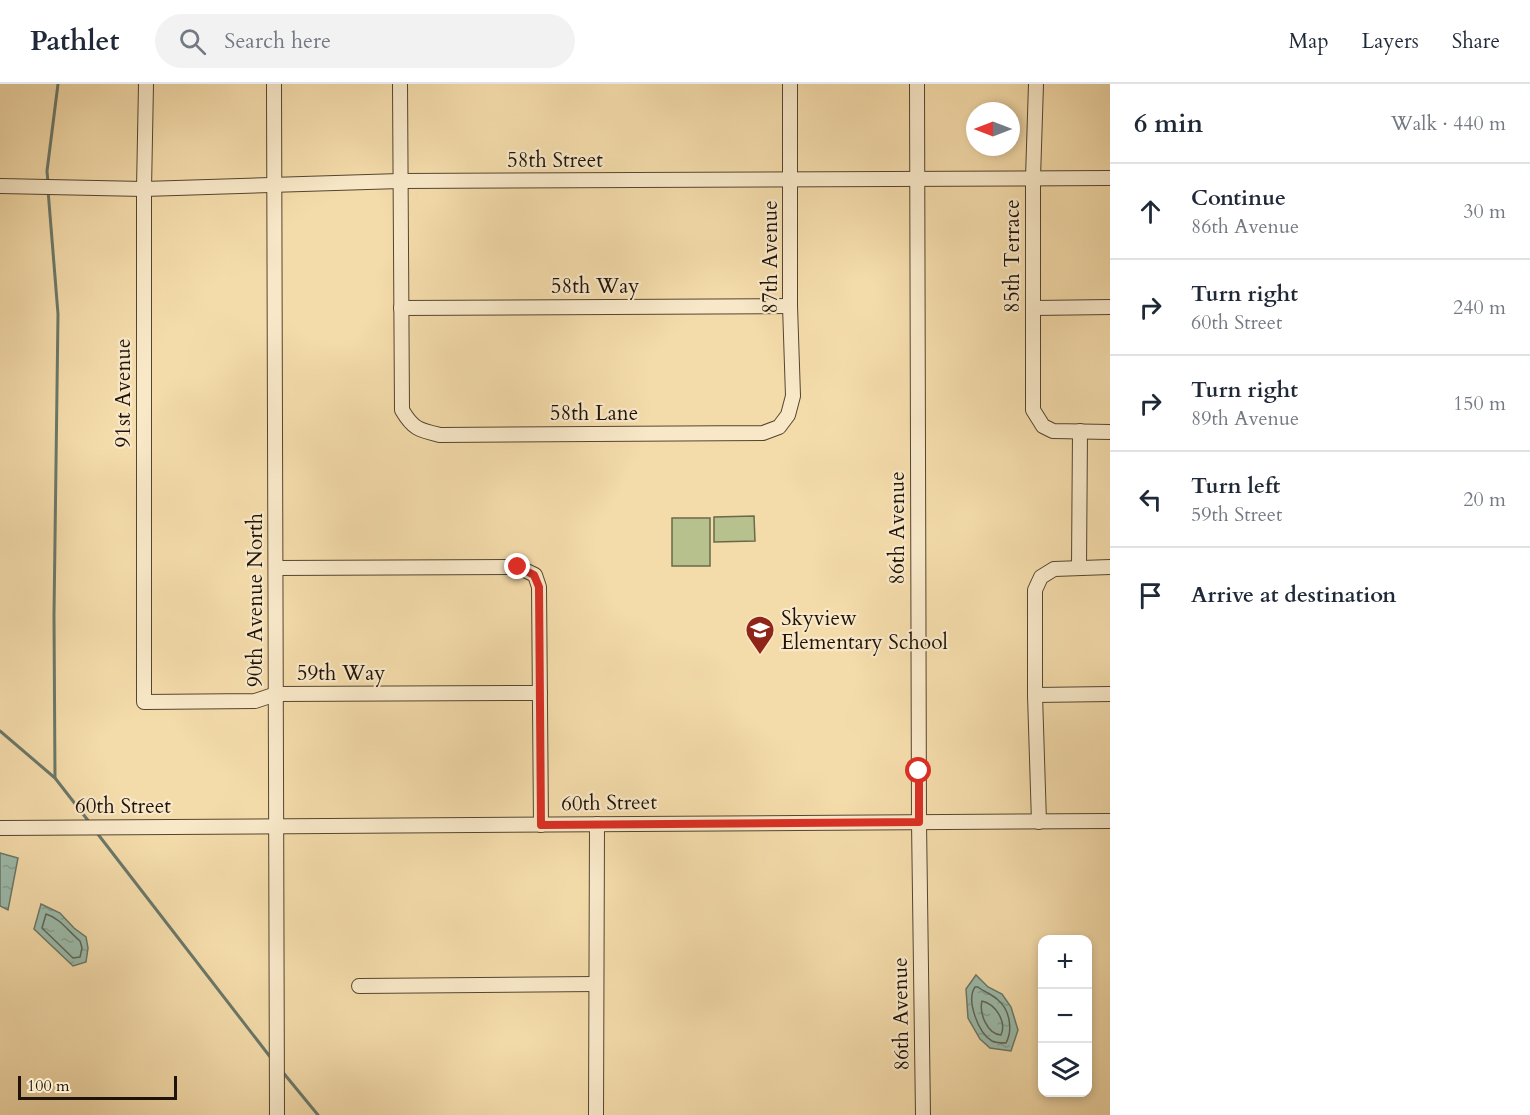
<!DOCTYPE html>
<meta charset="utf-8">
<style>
:root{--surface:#fff;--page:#f2f2f3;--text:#1f2937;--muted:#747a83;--line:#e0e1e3}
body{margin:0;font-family:Cardo,serif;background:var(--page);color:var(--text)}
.controls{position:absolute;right:18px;bottom:18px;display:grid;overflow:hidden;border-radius:12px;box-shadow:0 3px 9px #0003}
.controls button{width:54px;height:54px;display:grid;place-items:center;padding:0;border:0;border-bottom:2px solid var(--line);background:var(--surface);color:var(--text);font:30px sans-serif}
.compass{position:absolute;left:966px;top:18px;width:54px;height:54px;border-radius:50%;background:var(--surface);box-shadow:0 3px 9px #0003;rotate:270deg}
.scale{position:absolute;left:18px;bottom:15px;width:159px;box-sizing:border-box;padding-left:6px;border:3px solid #1f1309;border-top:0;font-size:16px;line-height:21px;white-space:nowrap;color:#1f1309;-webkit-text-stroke:4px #f8e8c8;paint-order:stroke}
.stop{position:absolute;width:18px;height:18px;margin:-14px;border:4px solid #d93025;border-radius:50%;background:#fff}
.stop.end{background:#d93025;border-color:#fff;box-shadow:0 2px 6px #0008}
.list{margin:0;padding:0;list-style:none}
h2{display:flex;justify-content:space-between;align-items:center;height:78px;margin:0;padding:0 24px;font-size:26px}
h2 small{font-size:20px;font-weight:400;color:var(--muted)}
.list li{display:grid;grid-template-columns:39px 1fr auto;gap:18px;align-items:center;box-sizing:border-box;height:96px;padding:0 24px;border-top:2px solid var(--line)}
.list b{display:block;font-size:22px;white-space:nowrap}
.list p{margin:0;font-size:20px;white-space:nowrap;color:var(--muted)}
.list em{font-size:20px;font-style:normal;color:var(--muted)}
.icon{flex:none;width:33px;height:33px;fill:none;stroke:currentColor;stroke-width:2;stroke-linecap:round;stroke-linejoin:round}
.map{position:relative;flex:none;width:1110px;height:1031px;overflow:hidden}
header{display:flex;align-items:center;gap:36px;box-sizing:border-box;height:84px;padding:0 30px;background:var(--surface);border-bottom:2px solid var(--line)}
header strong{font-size:28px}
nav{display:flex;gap:33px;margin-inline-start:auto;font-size:21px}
.search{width:420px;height:54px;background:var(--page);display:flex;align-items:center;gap:15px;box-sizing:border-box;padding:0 21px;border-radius:33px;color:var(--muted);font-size:22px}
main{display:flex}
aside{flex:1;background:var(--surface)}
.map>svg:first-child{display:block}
</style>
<header>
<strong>Pathlet</strong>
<div class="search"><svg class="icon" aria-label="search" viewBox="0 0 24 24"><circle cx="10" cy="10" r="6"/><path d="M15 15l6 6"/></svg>Search here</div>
<nav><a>Map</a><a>Layers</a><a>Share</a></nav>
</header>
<main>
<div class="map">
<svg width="1110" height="1031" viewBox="0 0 1110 1031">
<defs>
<pattern id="water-ripples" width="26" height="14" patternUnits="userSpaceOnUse" patternTransform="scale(1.5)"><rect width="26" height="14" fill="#9cbbab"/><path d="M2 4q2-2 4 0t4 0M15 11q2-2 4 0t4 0" fill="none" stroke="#86a092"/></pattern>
</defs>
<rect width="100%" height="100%" fill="#f4dbaa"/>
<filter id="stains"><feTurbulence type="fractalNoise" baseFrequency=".00333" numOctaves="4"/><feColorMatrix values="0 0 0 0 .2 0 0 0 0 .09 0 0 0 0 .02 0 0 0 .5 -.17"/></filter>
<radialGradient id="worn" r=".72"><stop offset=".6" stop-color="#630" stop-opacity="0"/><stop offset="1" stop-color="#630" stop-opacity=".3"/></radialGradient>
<g fill="#b6c18d" stroke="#6a6a4b" stroke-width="1.5">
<polygon points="754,432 755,457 714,458 714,433"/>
<rect x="672" y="434" width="38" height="48"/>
</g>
<g fill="url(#water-ripples)" stroke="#6a786a" stroke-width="1.5">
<polygon points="0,769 18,774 8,826 0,822"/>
<polygon points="41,820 60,829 74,844 86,853 88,864 86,878 73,882 34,845"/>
<polygon points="976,891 988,903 1002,910 1011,923 1018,946 1011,967 990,964 980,955 968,934 966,905"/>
</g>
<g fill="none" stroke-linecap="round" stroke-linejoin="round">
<g stroke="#5e675a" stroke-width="1.5">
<path d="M46 830C60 834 69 848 80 857L82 864 80 873 73 874 42 844Z"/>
<path d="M975 903H978C984 908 992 910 998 916 1010 926 1013 946 1006 959 1001 959 996 959 992 957 978 949 966 916 975 903Z"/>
<path d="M982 917C995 920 1007 937 1001 951 987 950 979 929 982 917Z"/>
</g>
<g stroke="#6a786a" stroke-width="3">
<polyline points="48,99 47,87 58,0"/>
<polyline points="48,106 58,230 54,531 55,694"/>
<polyline points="0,647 55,694 90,739"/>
<polyline points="97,749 271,974"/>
<polyline points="281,986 318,1031"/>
</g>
<g stroke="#544531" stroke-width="16">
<g id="minor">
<polyline points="146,0 144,105 144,618 255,617 276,610 540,609"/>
<polyline points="274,0 277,1031"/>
<path d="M400 0 402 326C413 345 419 346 440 351L763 349 779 343 788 331 793 312 790 222V0"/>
<polyline points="917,0 919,738 923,1031"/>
<polyline points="1036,0 1033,94 1033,326 1043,342 1053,347 1110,348"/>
<polyline points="0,102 144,105 400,97 1110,94"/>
<polyline points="401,224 790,222"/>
<polyline points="1034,224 1110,223"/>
<polyline points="1079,483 1080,347"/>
<polyline points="276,484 518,483 535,491 539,503 541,741"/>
<polyline points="1035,611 1110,610"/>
<polyline points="1039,738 1035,611 1035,506 1041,493 1054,485 1110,483"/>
<polyline points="0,744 1110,737"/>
<polyline points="359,902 596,900"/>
<polyline points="596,1031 597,740"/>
</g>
</g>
<use href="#minor" stroke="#f8e8c8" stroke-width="14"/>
</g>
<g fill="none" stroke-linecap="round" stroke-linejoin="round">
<polyline stroke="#d93025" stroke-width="8" points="518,483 534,491 539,503 541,741 919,738 919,687"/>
</g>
<defs>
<g id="school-pin" transform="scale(1.5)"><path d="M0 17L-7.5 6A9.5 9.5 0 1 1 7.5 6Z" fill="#8f2418" stroke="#f8e8c8"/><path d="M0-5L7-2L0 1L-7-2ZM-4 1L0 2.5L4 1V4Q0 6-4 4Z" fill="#fff"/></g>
</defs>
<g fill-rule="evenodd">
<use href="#school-pin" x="760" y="546"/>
</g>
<g text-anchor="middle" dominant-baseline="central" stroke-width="4.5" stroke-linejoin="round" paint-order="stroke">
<g font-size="21" fill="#1f1309" stroke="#f8e8c8">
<text x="555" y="76">58th Street</text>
<text transform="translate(1012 172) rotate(-90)">85th Terrace</text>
<text transform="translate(770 173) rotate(-90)">87th Avenue</text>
<text x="595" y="202">58th Way</text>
<text transform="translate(123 309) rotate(-90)">91st Avenue</text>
<text x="594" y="329">58th Lane</text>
<text transform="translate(897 444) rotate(-90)">86th Avenue</text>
<text transform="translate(255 516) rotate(-90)">90th Avenue North</text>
<text x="341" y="589">59th Way</text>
<text transform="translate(609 719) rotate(-1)">60th Street</text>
<text x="123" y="722">60th Street</text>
<text transform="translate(901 930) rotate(-91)">86th Avenue</text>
</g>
<g font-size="21" fill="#1f1309" stroke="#f8e8c8" text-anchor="start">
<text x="781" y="534">Skyview<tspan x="781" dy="24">Elementary School</tspan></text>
</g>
</g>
<rect width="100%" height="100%" filter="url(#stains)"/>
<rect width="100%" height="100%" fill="url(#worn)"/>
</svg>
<div class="controls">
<button>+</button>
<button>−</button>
<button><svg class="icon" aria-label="layers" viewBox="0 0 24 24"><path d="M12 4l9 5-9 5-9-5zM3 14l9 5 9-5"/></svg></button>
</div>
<svg class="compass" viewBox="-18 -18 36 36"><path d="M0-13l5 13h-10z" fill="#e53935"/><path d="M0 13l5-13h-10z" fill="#747a83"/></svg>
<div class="scale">100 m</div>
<div class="stop" style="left:919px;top:687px"></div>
<div class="stop end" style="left:518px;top:483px"></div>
</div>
<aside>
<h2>6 min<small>Walk · 440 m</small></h2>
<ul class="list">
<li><svg class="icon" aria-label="ahead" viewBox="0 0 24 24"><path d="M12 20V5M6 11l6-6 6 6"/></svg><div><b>Continue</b><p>86th Avenue</p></div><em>30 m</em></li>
<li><svg class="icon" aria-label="right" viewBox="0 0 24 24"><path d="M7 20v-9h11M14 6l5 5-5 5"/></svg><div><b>Turn right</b><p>60th Street</p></div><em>240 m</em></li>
<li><svg class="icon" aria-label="right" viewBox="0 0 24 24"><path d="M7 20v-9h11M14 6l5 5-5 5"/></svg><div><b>Turn right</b><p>89th Avenue</p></div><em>150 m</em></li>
<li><svg class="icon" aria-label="left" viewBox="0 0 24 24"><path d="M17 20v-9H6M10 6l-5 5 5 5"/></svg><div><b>Turn left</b><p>59th Street</p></div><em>20 m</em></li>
<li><svg class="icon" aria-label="arrive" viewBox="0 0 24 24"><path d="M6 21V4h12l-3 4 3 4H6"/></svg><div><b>Arrive at destination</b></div></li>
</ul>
</aside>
</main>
